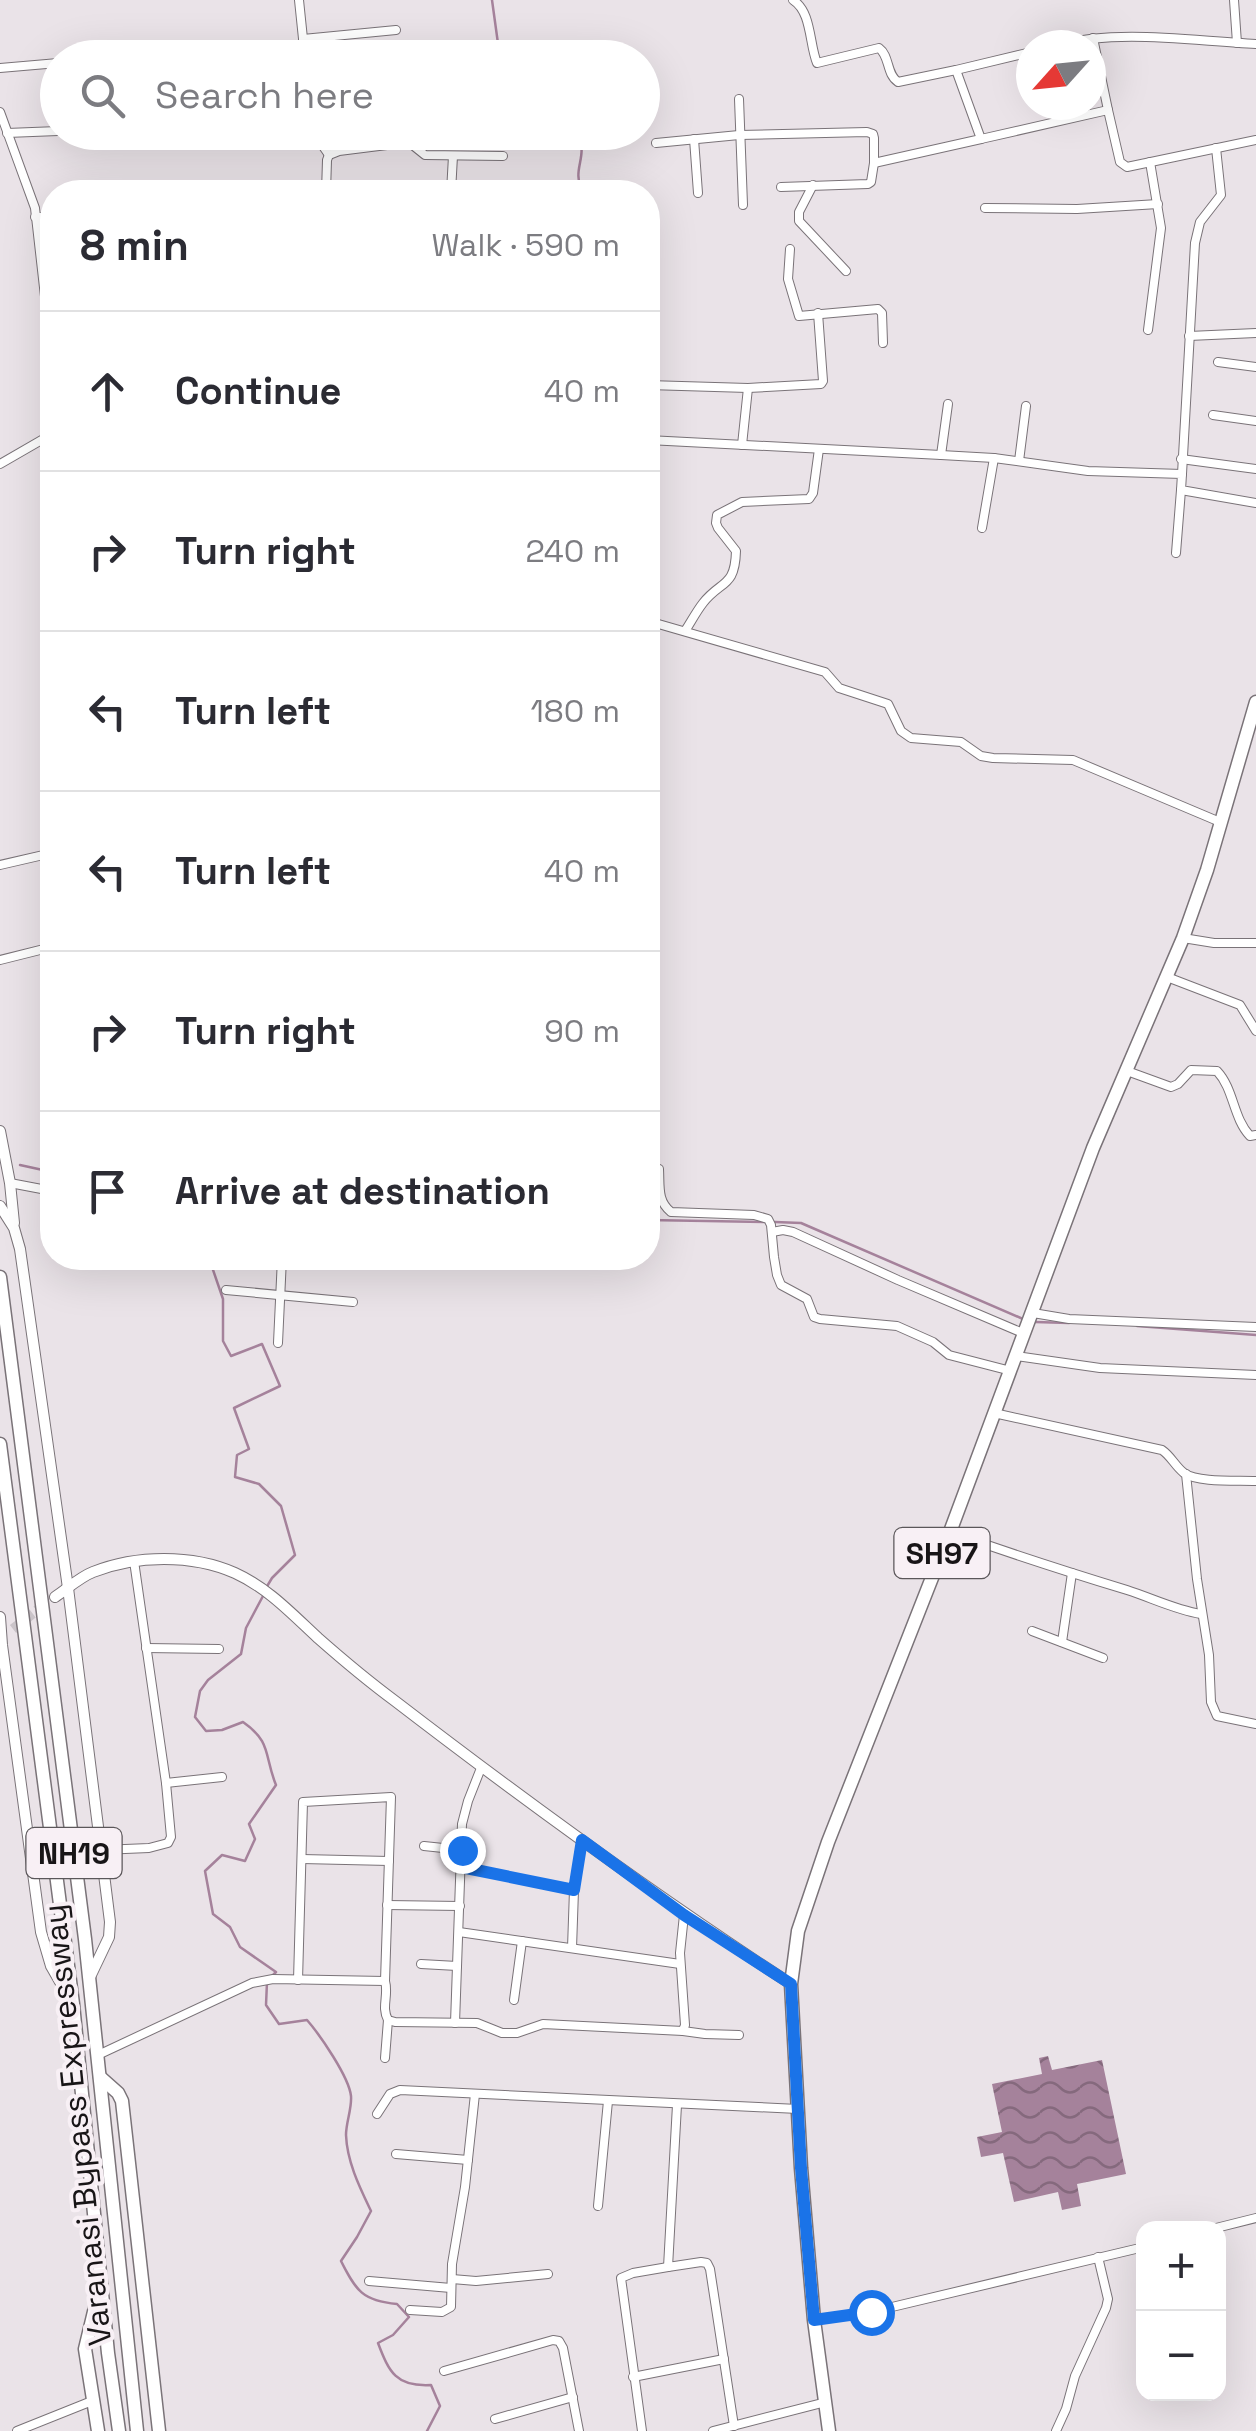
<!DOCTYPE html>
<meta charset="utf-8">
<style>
:root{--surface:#fff;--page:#f2f2f3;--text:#2b2b33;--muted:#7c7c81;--line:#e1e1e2}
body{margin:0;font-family:"Space Grotesk",sans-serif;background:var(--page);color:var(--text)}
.controls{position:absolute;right:30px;bottom:30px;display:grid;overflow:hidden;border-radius:20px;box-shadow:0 10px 40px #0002}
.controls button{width:90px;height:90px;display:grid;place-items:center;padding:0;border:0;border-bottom:2px solid var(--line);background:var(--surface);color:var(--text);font:50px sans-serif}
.compass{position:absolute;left:1016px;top:30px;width:90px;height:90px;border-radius:50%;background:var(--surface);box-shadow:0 10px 40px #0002;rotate:243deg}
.stop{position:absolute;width:30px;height:30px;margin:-22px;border:8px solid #1a73e8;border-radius:50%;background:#fff}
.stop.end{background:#1a73e8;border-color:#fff;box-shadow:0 2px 10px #0008}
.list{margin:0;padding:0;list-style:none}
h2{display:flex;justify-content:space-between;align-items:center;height:130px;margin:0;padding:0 40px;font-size:42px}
h2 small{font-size:32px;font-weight:400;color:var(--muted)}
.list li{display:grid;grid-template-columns:65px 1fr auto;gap:30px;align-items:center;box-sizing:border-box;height:160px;padding:0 40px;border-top:2px solid var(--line)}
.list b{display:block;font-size:38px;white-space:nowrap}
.list em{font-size:32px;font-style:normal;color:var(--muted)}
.icon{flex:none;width:55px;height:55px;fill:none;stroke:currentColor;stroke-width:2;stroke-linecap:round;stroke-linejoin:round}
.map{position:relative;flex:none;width:1256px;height:2431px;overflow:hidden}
.search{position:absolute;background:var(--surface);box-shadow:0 10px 40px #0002;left:40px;top:40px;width:620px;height:110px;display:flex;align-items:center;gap:25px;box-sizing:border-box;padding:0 35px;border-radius:55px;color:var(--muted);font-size:38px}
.panel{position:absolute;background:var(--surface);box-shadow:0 10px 40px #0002;left:40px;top:180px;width:620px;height:1090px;border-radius:40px}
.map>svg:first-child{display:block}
</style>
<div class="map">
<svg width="1256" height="2431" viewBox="0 0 1256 2431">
<defs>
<pattern id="water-waves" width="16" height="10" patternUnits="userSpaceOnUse" patternTransform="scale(2.5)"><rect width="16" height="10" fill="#a5829b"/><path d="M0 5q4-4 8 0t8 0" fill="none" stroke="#85697d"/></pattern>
</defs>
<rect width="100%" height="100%" fill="#eae3e8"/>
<polygon fill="url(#water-waves)" points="1048,2056 1052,2070 1102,2060 1126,2174 1077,2184 1081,2206 1062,2210 1058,2192 1014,2202 1003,2153 981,2157 977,2137 1002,2132 992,2084 1042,2074 1039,2058"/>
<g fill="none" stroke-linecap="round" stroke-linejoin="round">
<g stroke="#a5829b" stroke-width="2.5">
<polyline points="492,0 500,58"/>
<path d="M577 132C590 159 570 167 583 192"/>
<polyline points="20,1165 52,1172"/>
<polyline points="648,1220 765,1222"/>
<polyline points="775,1222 801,1223 1023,1319"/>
<polyline points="211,1258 211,1264 223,1299 223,1341 231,1356 262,1344 280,1386 234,1408 249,1449 237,1455 235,1477 259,1484 281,1506 295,1555 272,1578 266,1588"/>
<polyline points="1035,1322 1069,1323"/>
<polyline points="1137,1326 1256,1335"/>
<path d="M263 1596 246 1628 241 1654 208 1680 200 1691 195 1717 206 1731 222 1730 243 1722C272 1742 264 1756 276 1785L249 1824 255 1839 245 1861 222 1855 205 1871 213 1914 230 1927 240 1947 276 1972 272 1976"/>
<path d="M267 1982 266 2005 279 2024 307 2020C320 2035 349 2077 351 2096 352 2109 346 2122 346 2135 347 2162 360 2188 371 2211L357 2237 341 2261C356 2291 363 2301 397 2304L409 2317 393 2335 378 2343C389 2372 396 2387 431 2385L440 2406 427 2431"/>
</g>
<polyline stroke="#cac4c9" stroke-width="10" stroke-dasharray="10 5" stroke-linecap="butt" points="13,1629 46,1603"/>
<g stroke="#7a7378" stroke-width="10">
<g id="minor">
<polyline points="299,0 305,58"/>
<path d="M793 0C812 12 809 44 817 63L879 48C890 56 886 74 898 82L956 70"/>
<polyline points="1234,0 1237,43"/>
<polyline points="303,39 396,30"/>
<path d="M1057 45C1120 29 1191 41 1256 44"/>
<polyline points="0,68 58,63"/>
<polyline points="739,99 743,205"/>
<polyline points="1108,110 1120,162 1127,167 1256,140"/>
<polyline points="0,112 35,208 48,323 52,328"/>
<polyline points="316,132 320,142 329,155"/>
<polyline points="7,133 58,131"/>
<polyline points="694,139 698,193"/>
<polyline points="981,139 1108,110 1093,38"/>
<polyline points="656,143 739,135 867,132 873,134 874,138 874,163 981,139 956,70 1031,52"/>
<polyline points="813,185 799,212 799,221 846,271"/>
<polyline points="781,187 868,184 871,182 874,163"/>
<polyline points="326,192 327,160 329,155 339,151 403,143 410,143 425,155 503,156"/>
<polyline points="451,192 453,156"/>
<polyline points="985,208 1077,209 1158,204"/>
<polyline points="35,217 52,217"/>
<polyline points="790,249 788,279 799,316 878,309 882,313 883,343"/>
<polyline points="1148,330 1161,228 1150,162"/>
<polyline points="1189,336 1256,333"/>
<polyline points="1218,362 1256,367"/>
<polyline points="648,385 748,388 821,384 823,381 818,313"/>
<polyline points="1213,415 1256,421"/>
<polyline points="648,440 941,455 994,458 1088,471 1182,474 1181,490 1256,503"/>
<polyline points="742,445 748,388"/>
<polyline points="941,455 948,404"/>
<polyline points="1181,459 1256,469"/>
<polyline points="1019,461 1026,406"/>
<polyline points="0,464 52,434"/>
<polyline points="1182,474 1195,243 1200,222 1221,195 1216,148"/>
<polyline points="982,528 994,458"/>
<polyline points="1176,553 1181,490"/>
<polyline points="648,621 825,672 839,688 888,704 901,731 911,738 961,742 981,756 993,758 1073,760 1220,822"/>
<path d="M685 631C691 622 696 612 703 603 721 580 735 588 736 551L718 528 716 523 717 515 742 502 809 499 813 493 819 449"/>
<polyline points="0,865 52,853"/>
<polyline points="1183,938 1214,943 1255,943"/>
<polyline points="0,960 52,947"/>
<polyline points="1167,977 1240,1005 1256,1031"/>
<path d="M1127 1071 1171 1087 1178 1084 1191 1070 1217 1071C1234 1089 1233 1118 1250 1136L1256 1135"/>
<path d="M659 1169C660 1186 657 1201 671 1212L754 1215 768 1219 771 1225 774 1257 777 1275 781 1285 807 1299 814 1317 820 1319 897 1326 933 1342 949 1355 1011 1371"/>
<polyline points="10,1183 52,1191"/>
<polyline points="772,1232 783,1230 793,1232 898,1280 1025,1334"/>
<polyline points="226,1290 353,1302"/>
<polyline points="1033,1313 1069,1319 1256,1327"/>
<polyline points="278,1343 282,1258"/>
<polyline points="1016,1356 1100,1368 1256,1375"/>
<path d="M994 1413 1162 1450C1171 1456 1175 1466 1184 1473 1198 1483 1238 1480 1256 1481"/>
<polyline points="1186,1474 1197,1579 1209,1655 1211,1702 1217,1716 1256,1724"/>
<path d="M950 1532C1009 1553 1068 1572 1127 1590 1152 1598 1176 1610 1201 1614"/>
<polyline points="134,1561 166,1783 222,1777"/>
<polyline points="1032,1631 1103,1658"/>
<polyline points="1062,1642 1072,1573"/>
<polyline points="146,1648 219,1649"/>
<polyline points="424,1846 462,1850"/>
<polyline points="101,1850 149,1848 168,1843 171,1837 166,1783"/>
<polyline points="302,1859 389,1861"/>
<polyline points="461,1867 574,1890"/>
<polyline points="387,1905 460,1906"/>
<polyline points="459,1932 680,1964"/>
<polyline points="572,1948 574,1890 582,1841"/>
<polyline points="421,1964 457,1966"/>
<polyline points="298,1980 303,1802 391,1797 385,1981"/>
<polyline points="514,2000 522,1941"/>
<polyline points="455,2023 462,1824 468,1801 481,1768"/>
<polyline points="683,2031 705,2034 739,2035"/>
<path d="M98 2055 252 1983 273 1979 385 1981C389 1995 381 2007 388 2020L395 2022 477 2023 502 2033H517L543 2024 683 2031 685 2025 680 1953 684 1915"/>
<polyline points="385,2058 388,2020"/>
<polyline points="677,2105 668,2267 701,2262 707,2263 710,2269 734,2426"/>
<polyline points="377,2114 390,2094 400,2090 798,2109"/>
<polyline points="396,2154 468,2160"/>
<polyline points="598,2206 608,2101"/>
<polyline points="1216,2228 1256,2218"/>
<polyline points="452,2279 476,2281 548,2274"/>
<polyline points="369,2281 451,2288"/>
<polyline points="410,2310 442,2312 451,2307 452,2264 465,2187 475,2094"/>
<polyline points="814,2320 871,2312 1144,2247"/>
<polyline points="444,2371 553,2340 559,2341 563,2348 579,2431"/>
<polyline points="633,2377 724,2359"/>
<polyline points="495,2419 573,2397"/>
<polyline points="17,2431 92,2401"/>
<polyline points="642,2431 621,2278 633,2273 668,2267"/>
<polyline points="713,2431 826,2402"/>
<polyline points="1056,2431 1066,2409 1075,2376 1106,2308 1108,2299 1098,2257"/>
</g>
</g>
<g stroke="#7a7378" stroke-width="12">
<g id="tertiary">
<polyline points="0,1131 10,1183 14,1223"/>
<polyline points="0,1206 14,1228 20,1249 68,1588 110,1922 109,1937 90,1977"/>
<path d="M55 1597C67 1589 80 1577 93 1572 136 1555 192 1554 235 1573 268 1588 292 1614 318 1638 343 1660 368 1681 395 1701 524 1800 655 1896 791 1984"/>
<polyline points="0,1617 2,1645 41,1932 51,1966 71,2001"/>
</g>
</g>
<g stroke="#7a7378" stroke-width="15">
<polyline id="primary" points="829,2431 814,2320 801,2168 791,1984 798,1931 828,1842 950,1532 1093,1148 1183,938 1207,870 1256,702"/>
</g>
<g stroke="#7a7378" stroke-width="15">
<g id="trunk">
<polyline points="0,1277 85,1939 137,2431"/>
<polyline points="0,1444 73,2004 108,2353 119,2431"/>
<polyline points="100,2077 118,2093 122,2101 159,2431"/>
<polyline points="98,2431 85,2349 99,2291"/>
</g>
</g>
<use href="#minor" stroke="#fff" stroke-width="8"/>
<use href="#tertiary" stroke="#fff" stroke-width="10"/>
<use href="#primary" stroke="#fff" stroke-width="12"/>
<use href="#trunk" stroke="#fff" stroke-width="12"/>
</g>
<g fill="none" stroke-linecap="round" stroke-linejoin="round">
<polyline stroke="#1a73e8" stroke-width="12" points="462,1850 461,1867 574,1890 582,1840 684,1915 791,1984 801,2168 814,2320 871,2312"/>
</g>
<g text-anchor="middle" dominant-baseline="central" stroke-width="8" stroke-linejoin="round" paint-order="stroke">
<g fill="#f8f0f5" stroke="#5b575a" stroke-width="2.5">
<rect x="894.5" y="1528" width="95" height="50" rx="8"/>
<rect x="26.5" y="1828" width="95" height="50" rx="8"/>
</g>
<g font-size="30" font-weight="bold" fill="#181517">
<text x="942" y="1553">SH97</text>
<text x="74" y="1853">NH19</text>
</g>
<g font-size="32" fill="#181517" stroke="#f8f0f5">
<text transform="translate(77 2125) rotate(-96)">Varanasi Bypass Expressway</text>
</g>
</g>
</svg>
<div class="controls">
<button>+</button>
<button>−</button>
</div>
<svg class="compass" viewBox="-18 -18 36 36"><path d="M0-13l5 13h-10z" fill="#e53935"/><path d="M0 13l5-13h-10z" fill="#7c7c81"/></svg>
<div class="stop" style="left:871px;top:2312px"></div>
<div class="stop end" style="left:462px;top:1850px"></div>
<div class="search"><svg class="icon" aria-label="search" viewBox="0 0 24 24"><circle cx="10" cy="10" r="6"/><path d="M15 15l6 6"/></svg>Search here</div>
<section class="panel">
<h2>8 min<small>Walk · 590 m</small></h2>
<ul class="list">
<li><svg class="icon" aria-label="ahead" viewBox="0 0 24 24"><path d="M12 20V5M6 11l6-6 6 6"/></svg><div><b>Continue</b></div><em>40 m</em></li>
<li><svg class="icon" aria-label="right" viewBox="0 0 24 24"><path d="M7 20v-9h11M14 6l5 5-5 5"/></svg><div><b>Turn right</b></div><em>240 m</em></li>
<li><svg class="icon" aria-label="left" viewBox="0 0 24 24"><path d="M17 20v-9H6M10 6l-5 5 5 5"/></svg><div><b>Turn left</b></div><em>180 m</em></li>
<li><svg class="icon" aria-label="left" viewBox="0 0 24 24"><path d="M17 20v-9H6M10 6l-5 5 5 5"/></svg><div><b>Turn left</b></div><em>40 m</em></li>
<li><svg class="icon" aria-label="right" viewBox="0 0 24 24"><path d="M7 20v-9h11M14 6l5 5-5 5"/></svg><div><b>Turn right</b></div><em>90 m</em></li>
<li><svg class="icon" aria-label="arrive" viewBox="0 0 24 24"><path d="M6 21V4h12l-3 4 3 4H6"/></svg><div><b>Arrive at destination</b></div></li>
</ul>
</section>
</div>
